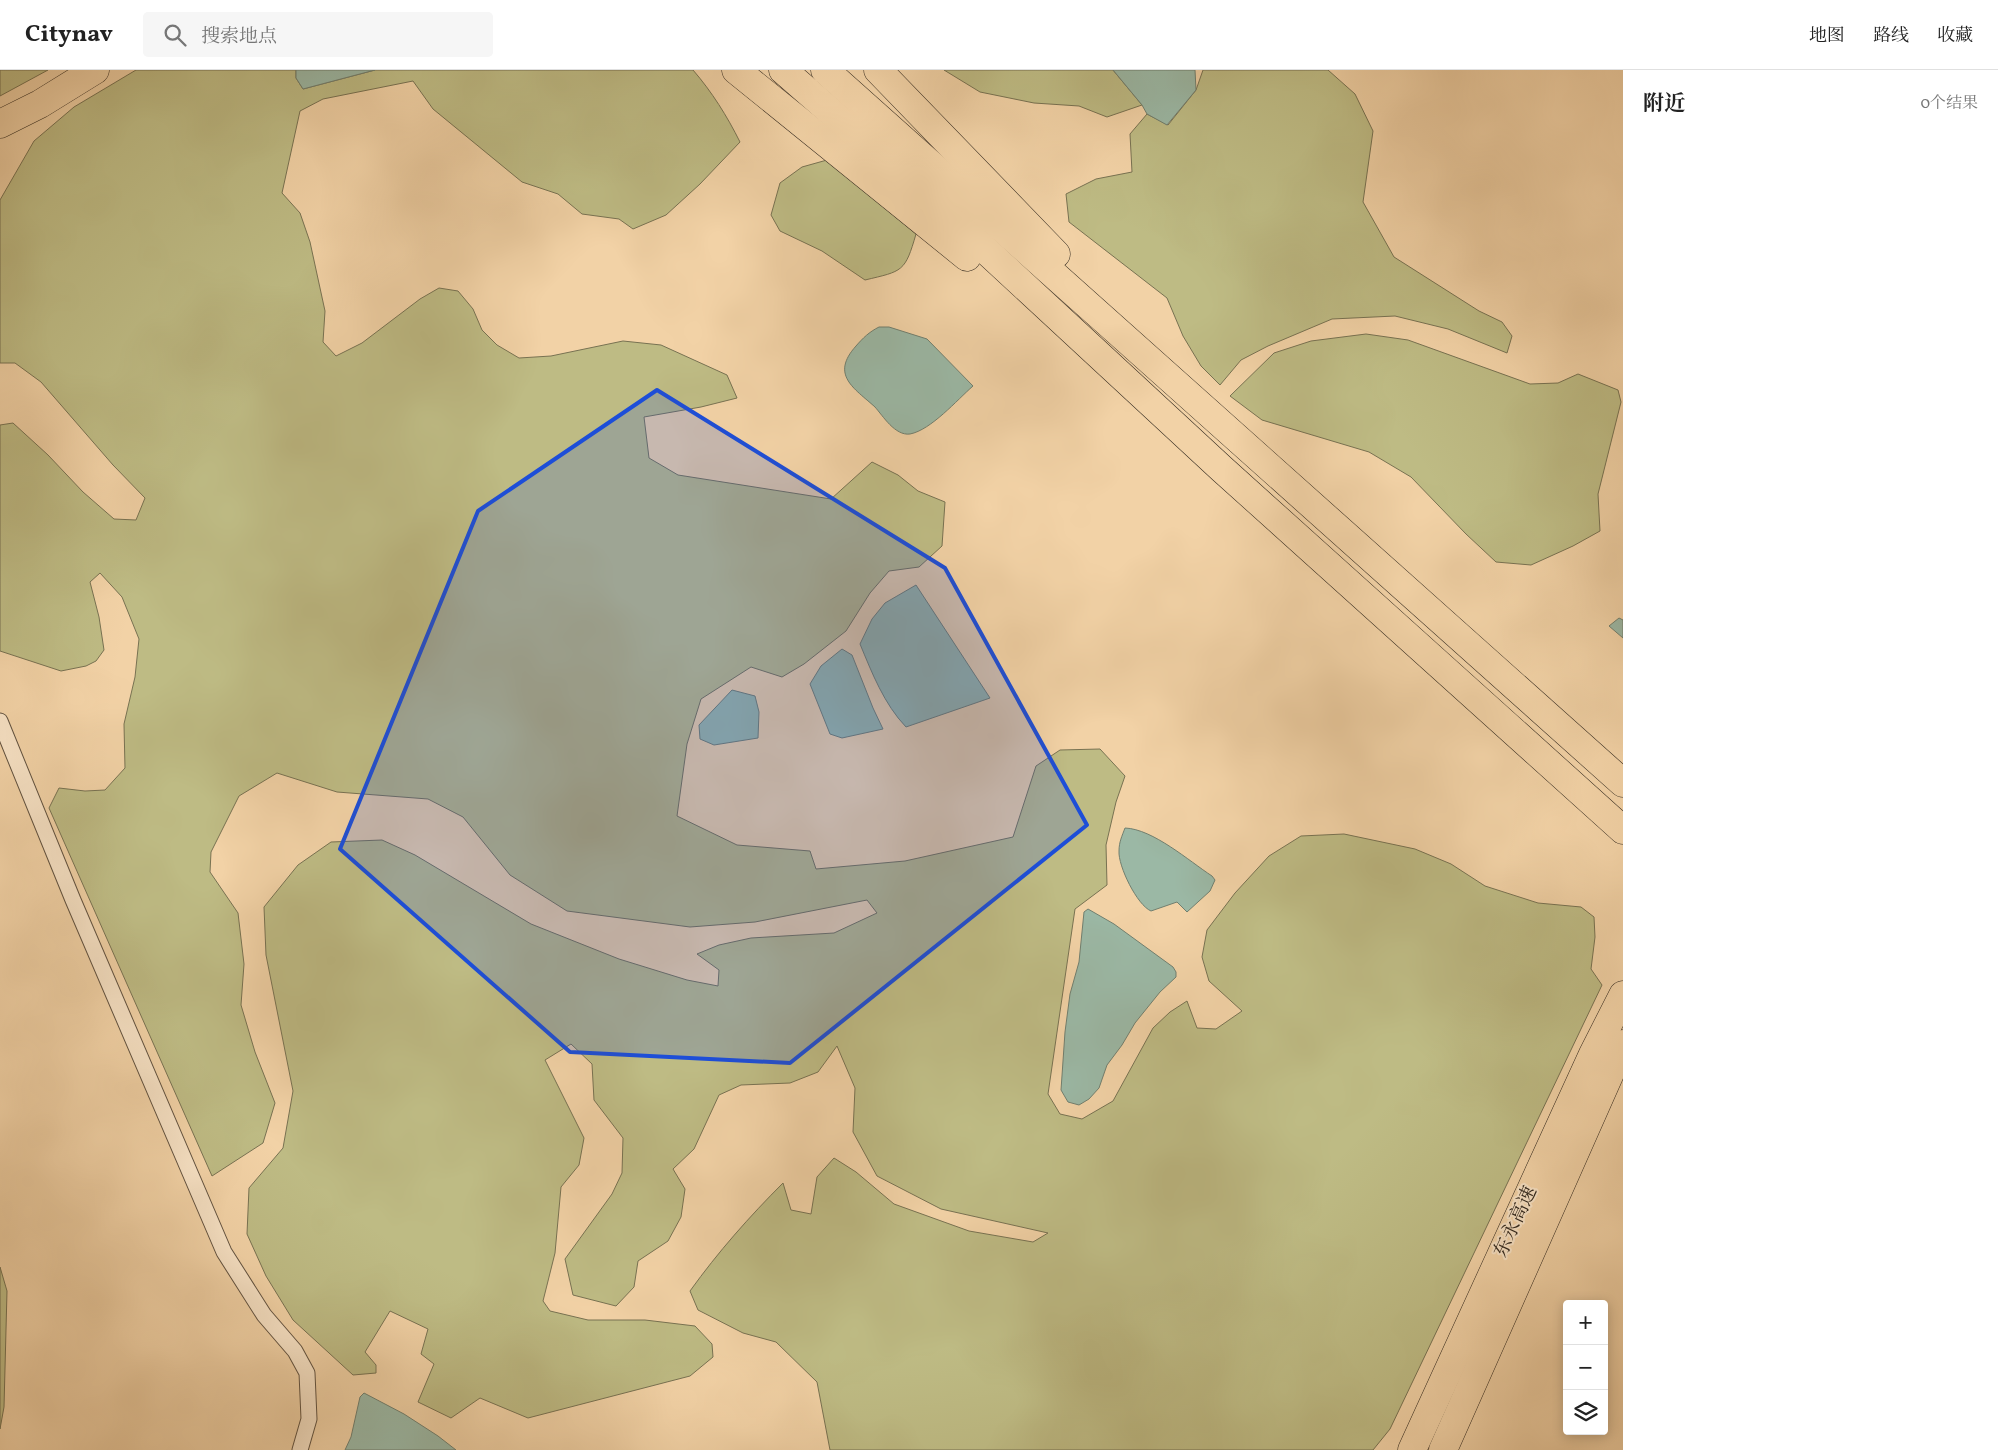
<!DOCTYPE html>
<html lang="zh">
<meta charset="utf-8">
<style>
:root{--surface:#fff;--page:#f6f6f6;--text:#222;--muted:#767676;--line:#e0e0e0}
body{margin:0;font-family:Vollkorn,"Noto Serif SC",serif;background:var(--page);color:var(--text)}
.controls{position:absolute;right:15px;bottom:15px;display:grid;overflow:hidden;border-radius:5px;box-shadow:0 2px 12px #0003}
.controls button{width:45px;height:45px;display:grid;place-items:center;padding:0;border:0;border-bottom:1px solid var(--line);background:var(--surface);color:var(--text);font:25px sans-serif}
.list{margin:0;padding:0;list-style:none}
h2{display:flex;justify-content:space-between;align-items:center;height:65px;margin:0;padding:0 20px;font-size:21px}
h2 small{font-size:16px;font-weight:400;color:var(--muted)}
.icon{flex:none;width:28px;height:28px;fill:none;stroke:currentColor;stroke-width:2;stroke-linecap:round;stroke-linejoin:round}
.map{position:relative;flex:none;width:1623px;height:1380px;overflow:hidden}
header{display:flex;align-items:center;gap:30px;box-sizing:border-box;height:70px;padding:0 25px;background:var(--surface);border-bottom:1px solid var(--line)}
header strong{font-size:24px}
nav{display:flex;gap:28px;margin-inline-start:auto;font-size:18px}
.search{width:350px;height:45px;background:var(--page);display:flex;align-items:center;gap:12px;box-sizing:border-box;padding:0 18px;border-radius:5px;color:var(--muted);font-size:19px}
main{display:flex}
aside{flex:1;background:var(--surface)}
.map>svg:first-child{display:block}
</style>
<header>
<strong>Citynav</strong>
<div class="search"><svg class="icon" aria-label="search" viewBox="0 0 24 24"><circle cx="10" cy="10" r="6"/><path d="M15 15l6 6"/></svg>搜索地点</div>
<nav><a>地图</a><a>路线</a><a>收藏</a></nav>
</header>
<main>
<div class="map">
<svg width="1623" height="1380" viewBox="0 0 1623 1380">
<rect width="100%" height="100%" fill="#f2d2a6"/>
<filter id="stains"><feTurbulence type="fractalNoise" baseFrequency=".004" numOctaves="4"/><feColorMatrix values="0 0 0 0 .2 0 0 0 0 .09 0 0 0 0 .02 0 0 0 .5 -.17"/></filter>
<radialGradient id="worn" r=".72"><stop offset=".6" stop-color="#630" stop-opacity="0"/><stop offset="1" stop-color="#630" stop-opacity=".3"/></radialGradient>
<g fill="#bebb84" stroke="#787252">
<polygon points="0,0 48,0 0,26"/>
<path d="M136 0H296V8L303 19 375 0H693C712 22 727 46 740 72L700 114 666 145 633 159 619 149 582 144 558 124 522 112 433 39 413 11 323 29 300 41 282 123 300 143 310 172 325 241 323 272 336 286 362 273 420 229 439 218 458 221 473 239 482 260 497 275 519 288 551 286 623 271 661 275 727 305 737 328 701 337 644 347 649 388 678 405 831 429 872 392 898 405 918 421 945 432 942 476 919 497 889 501 870 523 846 561 804 594 782 607 751 597 701 629 687 674 677 746 737 775 810 781 816 799 905 791 1013 767 1036 696 1060 680 1100 679 1125 706 1116 732 1106 775 1107 815 1075 839 1048 1024 1060 1044 1082 1049 1113 1031 1153 958 1170 942 1187 931 1197 958 1216 959 1242 941 1209 911 1202 887 1207 860 1235 823 1269 786 1301 766 1344 764 1415 779 1451 794 1485 816 1538 833 1581 837 1594 847 1595 867 1591 899 1602 915 1390 1359 1373 1380H830L817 1312 776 1272 743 1263 698 1240 690 1221C718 1182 749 1147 783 1113L791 1140 811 1144 817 1107 834 1088 856 1102 894 1134 969 1161 1033 1172 1048 1163 941 1139 877 1106 853 1062 855 1018 837 976 818 1002 790 1013 741 1015 719 1025 694 1079 673 1099 685 1119 681 1147 668 1171 638 1191 634 1217 616 1236 573 1225 565 1189 612 1124 622 1103 623 1068 594 1030 592 994 571 974 545 990 584 1068 579 1095 561 1117 555 1183 543 1231 550 1241 588 1250H645L695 1256 712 1274 713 1287 690 1306 528 1348 480 1328 451 1348 418 1332 434 1294 421 1284 428 1259 390 1241 365 1282 376 1295V1303L353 1305 293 1250 266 1206 247 1164 249 1118 283 1078 293 1021 266 885 264 837 298 795 331 772 382 770 415 785 531 854 619 889 687 910 718 916 719 900 697 884 719 875 751 868 834 863 877 843 867 830 755 852 690 857 567 841 510 805 463 747 428 729 337 722 277 703 239 726 211 782 210 802 238 843 244 894 241 935 255 982 275 1033 263 1073 212 1106 49 738 59 718 85 721 105 720 125 698 124 654 135 607 139 569 122 527 100 503 90 512 99 547 104 580 96 591 86 596 61 601 0 581V355L13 353 48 385 83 422 114 449 136 450 145 428 113 395 41 312 15 293H0V130L34 71 74 37Z"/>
<polygon points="944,0 1113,0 1142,35 1107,47 1079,36 1034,33 980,22"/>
<polygon points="1203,0 1328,0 1355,24 1373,61 1363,132 1394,187 1479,241 1502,252 1512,266 1507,283 1448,259 1395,246 1332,249 1268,276 1241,290 1220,315 1201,296 1183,266 1167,228 1069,152 1066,124 1096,109 1132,102 1130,64 1147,44 1168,55 1196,20"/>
<path d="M827 90 916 164C905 202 903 201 865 210L822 181 780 161 771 145 780 113 802 97Z"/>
<polygon points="1366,264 1408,270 1530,314 1558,313 1578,304 1618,320 1621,332 1598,424 1600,461 1573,476 1531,495 1496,492 1466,464 1411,407 1369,382 1262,350 1230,326 1274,283 1311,271"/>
<polygon points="0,1197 7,1221 4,1337 0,1359"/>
</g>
<g fill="#9bb8a5" stroke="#717f6f">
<polygon points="296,0 375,0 303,19 296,8"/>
<polygon points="1113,0 1195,0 1196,20 1167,55 1147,44 1142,35"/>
<path d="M879 257H889L927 269 973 316C957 330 931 360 910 364 895 366 883 346 875 337 854 318 830 305 856 276 863 268 869 262 879 257Z"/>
<path d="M916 515 990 628 906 657C884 634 872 603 860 574L872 549 885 533Z"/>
<polygon points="1619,548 1623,550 1623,568 1609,556"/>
<polygon points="842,579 852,585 873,638 883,659 842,668 830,664 810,614 821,596"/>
<polygon points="732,620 755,626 759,642 758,668 714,675 700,669 699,655"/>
<path d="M1125 758C1153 759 1189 791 1212 806L1215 810 1210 821 1187 842 1177 832 1151 841C1137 835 1118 796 1119 781 1119 772 1122 766 1125 758Z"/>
<polygon points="1088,839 1114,854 1173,897 1176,902 1176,907 1160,922 1135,953 1122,975 1107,995 1099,1018 1089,1029 1079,1035 1068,1032 1061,1020 1065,962 1070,924 1079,892 1084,842"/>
<polygon points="364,1323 404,1344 438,1366 456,1380 345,1380 351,1367 360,1327"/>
</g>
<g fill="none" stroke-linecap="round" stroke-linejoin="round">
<g stroke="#625341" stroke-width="17">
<polyline id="street" points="0,651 73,830 224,1182 264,1245 295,1281 307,1303 309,1349 300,1380"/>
</g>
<g stroke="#32291f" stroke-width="29">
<g id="highway">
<polyline points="736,0 967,187"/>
<polyline points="783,0 925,124 1222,399 1623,760"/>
<polyline points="825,0 1623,713"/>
<polyline points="878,0 1056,184"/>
<polyline points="0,54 40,34 95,0"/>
<polyline points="1412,1380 1593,984 1623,925"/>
<polyline points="1443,1380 1623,974"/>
</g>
</g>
<use href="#street" stroke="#f7e2c5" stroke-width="15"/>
<use href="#highway" stroke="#f2d2a6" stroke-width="28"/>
</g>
<path fill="#1d4ed8" fill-opacity="0.2" stroke="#1d4ed8" stroke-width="4" stroke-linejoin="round" d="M657 320 945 498 1087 755 790 993 570 982 340 779 478 441Z"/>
<g text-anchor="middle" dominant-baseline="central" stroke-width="4" stroke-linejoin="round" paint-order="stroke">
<g font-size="19" fill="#32291f" stroke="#f7e2c5">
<text transform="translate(1516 1152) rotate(-65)">东永高速</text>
</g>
</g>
<rect width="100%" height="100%" filter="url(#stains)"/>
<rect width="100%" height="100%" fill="url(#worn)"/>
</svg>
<div class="controls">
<button>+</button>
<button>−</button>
<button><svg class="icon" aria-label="layers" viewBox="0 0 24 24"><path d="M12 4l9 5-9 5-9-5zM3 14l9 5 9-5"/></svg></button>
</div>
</div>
<aside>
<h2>附近<small>0个结果</small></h2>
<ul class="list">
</ul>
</aside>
</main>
